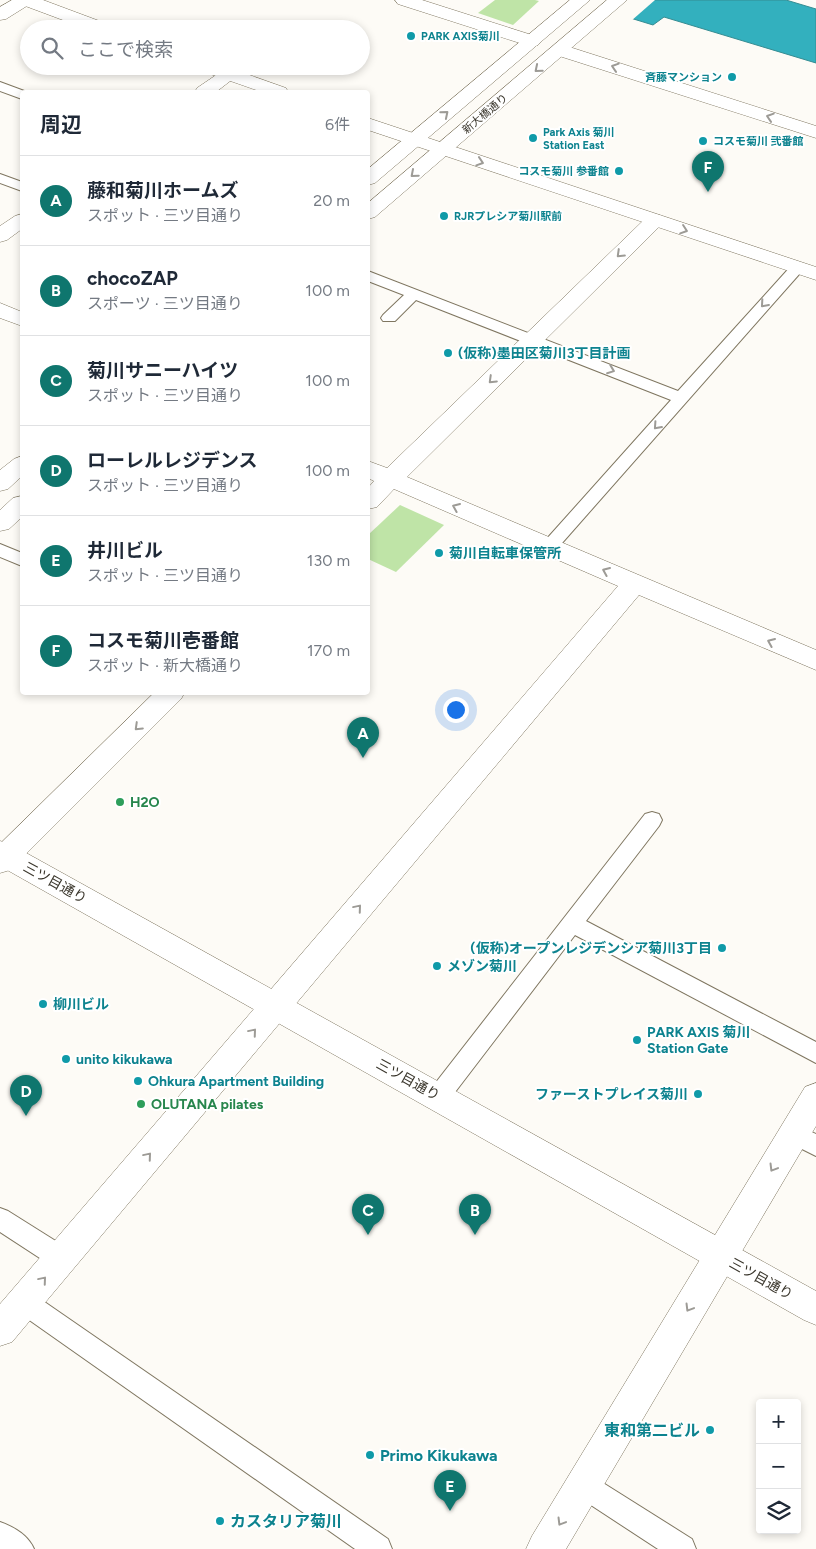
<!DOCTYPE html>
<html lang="ja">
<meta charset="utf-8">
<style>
:root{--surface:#fff;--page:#f2f2f3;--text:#1f2937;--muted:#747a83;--line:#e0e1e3;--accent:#0f766e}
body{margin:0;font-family:Figtree,"Noto Sans JP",sans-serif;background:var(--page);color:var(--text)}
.controls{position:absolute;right:15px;bottom:15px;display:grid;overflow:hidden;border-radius:5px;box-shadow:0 2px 8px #0003}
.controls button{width:45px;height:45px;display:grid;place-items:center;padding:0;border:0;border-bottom:1px solid var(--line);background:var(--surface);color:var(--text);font:25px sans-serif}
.you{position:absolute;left:455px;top:709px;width:18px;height:18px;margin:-12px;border:4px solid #fff;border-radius:50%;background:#1a73e8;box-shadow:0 0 0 8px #1a73e833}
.badge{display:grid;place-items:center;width:32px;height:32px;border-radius:50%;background:var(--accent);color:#fff;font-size:16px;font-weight:700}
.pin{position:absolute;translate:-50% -41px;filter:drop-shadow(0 1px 2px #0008)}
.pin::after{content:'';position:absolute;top:26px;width:18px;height:15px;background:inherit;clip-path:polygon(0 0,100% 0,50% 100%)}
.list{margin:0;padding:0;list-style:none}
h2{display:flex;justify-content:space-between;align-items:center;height:65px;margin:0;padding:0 20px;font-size:21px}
h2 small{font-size:16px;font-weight:400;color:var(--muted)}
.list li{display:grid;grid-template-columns:32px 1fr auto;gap:15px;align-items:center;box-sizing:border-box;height:90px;padding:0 20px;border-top:1px solid var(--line)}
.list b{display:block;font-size:19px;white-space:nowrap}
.list p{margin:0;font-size:16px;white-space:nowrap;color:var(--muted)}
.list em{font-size:16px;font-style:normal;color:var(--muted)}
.icon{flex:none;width:28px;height:28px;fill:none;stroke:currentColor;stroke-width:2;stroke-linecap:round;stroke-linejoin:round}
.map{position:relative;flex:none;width:816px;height:1549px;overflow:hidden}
.search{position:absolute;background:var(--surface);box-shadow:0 2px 8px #0003;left:20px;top:20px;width:350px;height:55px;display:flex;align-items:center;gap:12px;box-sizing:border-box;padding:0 18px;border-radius:28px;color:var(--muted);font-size:19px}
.panel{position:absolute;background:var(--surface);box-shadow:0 2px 8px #0003;left:20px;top:90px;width:350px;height:605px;border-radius:5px}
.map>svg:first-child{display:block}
</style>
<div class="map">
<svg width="816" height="1549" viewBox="0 0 816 1549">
<rect width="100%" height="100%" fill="#fdfbf6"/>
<g fill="#bfe4a7">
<polygon points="495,0 535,0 539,1 513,25 478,13"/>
<polygon points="400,505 444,525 396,572 368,559 368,535"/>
</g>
<polygon fill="#33b0be" stroke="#358c92" points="572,0 786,0 816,9 816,63 664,17 653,25"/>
<polygon fill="#fdfbf6" points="569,0 655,0 631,21 571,2"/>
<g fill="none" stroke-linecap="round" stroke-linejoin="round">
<g stroke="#7f7660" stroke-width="2">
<g id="lane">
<polygon points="0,82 27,92 22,92 22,99 0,91"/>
<polygon points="0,174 22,182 22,191 0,183"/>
<polygon points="797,263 802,265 805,268 802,271 555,551 549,553 543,551 540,547 543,543 671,400 416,300 395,321 383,321 381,318 383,315 404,295 368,281 368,271 373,273 678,391 792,265"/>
<polygon points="0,544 22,553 22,566 0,557"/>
<polygon points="652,812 659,814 662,820 659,826 586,921 816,1042 816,1063 575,935 446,1104 438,1107 430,1104 427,1097 430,1090 645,814"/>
<polygon points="794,1124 816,1134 816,1156 786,1141 782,1134 786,1127"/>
<polygon points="0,1208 8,1211 70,1250 73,1258 70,1266 61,1269 52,1266 0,1232"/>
<polygon points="24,1290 33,1294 388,1539 392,1549 355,1549 15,1310 12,1302 15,1294"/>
<polygon points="583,1472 592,1476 692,1539 696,1549 658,1549 574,1494 570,1485 574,1476"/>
<path d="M0 1522C14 1527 28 1535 34 1549H0Z"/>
</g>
</g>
<g stroke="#7f7660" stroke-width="1">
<g id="street">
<polygon points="12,0 33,0 30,4 6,19 0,20 0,7"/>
<polygon points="395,0 422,0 538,37 541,41 538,45 532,47 526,45 398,4"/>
<polygon points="560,44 816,126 816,138 553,54 551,50 553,46"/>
<polygon points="229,69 236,71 238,75 216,92 195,92 197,88 222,71"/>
<polygon points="22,214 22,229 7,240 0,242 0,226 15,216"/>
<polygon points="655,214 662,216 665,220 662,224 407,477 816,650 816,670 639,595 12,1342 0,1346 0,1304 618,586 394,489 377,507 368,509 368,488 374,481 368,478 368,461 387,468 648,216"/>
<polygon points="0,303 22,312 22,326 0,318"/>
<polygon points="155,692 185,692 181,699 10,870 0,873 0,844"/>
<polygon points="816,1083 816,1126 566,1549 526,1549 532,1536 805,1087"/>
</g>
</g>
<g stroke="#7f7660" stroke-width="1">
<g id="secondary">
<polygon points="17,0 43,0 110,25 113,29 87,29 20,4"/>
<polygon points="197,66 224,66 286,88 288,92 262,92 199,70"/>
<polygon points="368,118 816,267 816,280 368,130"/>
</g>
</g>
<g stroke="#7f7660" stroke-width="1">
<g id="primary">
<polygon points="570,0 590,0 375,183 368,185 368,169"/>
<polygon points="607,0 627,0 375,217 368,219 368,203"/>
<polygon points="22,456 22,476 8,489 0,491 0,470 14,459"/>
<polygon points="22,496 22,517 9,529 0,531 0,510 13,498"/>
<polygon points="0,841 10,844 816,1291 816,1325 804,1320 0,866"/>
</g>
</g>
<use href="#lane" fill="#fff" fill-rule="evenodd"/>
<use href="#street" fill="#fff" fill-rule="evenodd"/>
<use href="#secondary" fill="#fff" fill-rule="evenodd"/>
<use href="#primary" fill="#fff" fill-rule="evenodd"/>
</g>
<defs><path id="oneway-chevron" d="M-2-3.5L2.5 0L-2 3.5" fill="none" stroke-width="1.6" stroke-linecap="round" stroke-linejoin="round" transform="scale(1.25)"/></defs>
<g stroke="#9d9b96">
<use href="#oneway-chevron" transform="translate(615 67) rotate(-162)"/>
<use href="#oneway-chevron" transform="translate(538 69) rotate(140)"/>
<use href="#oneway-chevron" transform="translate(445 114) rotate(-40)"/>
<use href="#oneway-chevron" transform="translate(770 117) rotate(-162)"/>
<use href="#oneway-chevron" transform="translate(480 162) rotate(18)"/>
<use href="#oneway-chevron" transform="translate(414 174) rotate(139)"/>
<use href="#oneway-chevron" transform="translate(684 230) rotate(19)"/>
<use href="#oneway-chevron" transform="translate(620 254) rotate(136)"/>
<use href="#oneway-chevron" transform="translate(764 304) rotate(131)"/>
<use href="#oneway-chevron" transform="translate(611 370) rotate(21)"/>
<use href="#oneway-chevron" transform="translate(492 380) rotate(136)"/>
<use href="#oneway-chevron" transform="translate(657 426) rotate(132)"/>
<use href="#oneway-chevron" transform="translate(456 507) rotate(-157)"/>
<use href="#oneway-chevron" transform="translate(606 571) rotate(-157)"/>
<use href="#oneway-chevron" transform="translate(771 642) rotate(-157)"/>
<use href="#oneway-chevron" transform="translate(138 727) rotate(136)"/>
<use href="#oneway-chevron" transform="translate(358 908) rotate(-50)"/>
<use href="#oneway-chevron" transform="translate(253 1032) rotate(-50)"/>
<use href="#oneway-chevron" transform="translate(148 1156) rotate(-50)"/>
<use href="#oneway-chevron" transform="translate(773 1168) rotate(121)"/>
<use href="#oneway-chevron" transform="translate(43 1280) rotate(-50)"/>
<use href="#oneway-chevron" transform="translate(689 1308) rotate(121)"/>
<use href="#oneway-chevron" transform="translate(561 1522) rotate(121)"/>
</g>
<g fill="#0f9aa8" stroke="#fff" stroke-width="2">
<circle cx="411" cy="36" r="5"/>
<circle cx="732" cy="77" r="5"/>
<circle cx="533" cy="138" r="5"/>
<circle cx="703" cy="141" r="5"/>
<circle cx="619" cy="171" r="5"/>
<circle cx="444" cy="216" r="5"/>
<circle cx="448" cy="353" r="5"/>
<circle cx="439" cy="553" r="5"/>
<circle cx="722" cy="948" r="5"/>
<circle cx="437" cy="966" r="5"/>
<circle cx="43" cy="1004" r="5"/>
<circle cx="637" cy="1040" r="5"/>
<circle cx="66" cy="1059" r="5"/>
<circle cx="138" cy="1081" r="5"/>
<circle cx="698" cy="1094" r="5"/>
<circle cx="710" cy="1430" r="5"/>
<circle cx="370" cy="1455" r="5"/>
<circle cx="220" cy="1521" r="5"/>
</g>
<g fill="#2e9e5b" stroke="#fff" stroke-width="2">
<circle cx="120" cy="802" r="5"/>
<circle cx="141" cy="1104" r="5"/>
</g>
<g text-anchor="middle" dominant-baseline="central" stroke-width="4" stroke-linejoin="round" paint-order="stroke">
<g font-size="11" font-weight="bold" fill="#0d838f" stroke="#fff" text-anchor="start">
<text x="421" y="36">PARK AXIS菊川</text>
<text x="722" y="77" text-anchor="end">斉藤マンション</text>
<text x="543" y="132">Park Axis 菊川<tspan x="543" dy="13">Station East</tspan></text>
<text x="713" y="141">コスモ菊川 弐番館</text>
<text x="609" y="171" text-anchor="end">コスモ菊川 参番館</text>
<text x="454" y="216">RJRプレシア菊川駅前</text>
</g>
<g font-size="11" fill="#3b372d" stroke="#fff">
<text transform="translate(485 114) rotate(-40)">新大橋通り</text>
</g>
<g font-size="14" font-weight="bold" fill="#0d838f" stroke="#fff" text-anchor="start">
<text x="458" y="353">(仮称)墨田区菊川3丁目計画</text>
<text x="449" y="553">菊川自転車保管所</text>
<text x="712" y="948" text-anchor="end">(仮称)オープンレジデンシア菊川3丁目</text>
<text x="447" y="966">メゾン菊川</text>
<text x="53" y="1004">柳川ビル</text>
<text x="647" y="1032">PARK AXIS 菊川<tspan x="647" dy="16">Station Gate</tspan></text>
<text x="76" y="1059">unito kikukawa</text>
<text x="148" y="1081">Ohkura Apartment Building</text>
<text x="688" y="1094" text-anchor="end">ファーストプレイス菊川</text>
</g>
<g font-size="14" font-weight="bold" fill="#27864d" stroke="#fff" text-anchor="start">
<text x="130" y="802">H2O</text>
<text x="151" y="1104">OLUTANA pilates</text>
</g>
<g font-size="14" fill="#3b372d" stroke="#fff">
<text transform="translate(55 883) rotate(29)">三ツ目通り</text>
<text transform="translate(408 1080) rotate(29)">三ツ目通り</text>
<text transform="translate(761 1279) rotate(29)">三ツ目通り</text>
</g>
<g font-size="16" font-weight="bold" fill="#0d838f" stroke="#fff" text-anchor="start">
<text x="700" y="1430" text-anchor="end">東和第二ビル</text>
<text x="380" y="1455">Primo Kikukawa</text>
<text x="230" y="1521">カスタリア菊川</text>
</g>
</g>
</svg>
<div class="controls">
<button>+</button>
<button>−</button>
<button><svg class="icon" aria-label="layers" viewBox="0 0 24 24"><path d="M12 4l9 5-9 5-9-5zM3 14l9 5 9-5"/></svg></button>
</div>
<div class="you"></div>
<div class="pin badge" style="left:363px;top:758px">A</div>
<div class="pin badge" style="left:475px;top:1235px">B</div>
<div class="pin badge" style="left:368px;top:1235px">C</div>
<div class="pin badge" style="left:26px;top:1116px">D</div>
<div class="pin badge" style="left:450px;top:1511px">E</div>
<div class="pin badge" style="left:708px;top:192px">F</div>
<div class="search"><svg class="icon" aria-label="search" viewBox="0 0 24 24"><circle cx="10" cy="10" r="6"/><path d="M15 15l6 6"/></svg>ここで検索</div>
<section class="panel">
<h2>周辺<small>6件</small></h2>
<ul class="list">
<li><span class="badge">A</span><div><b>藤和菊川ホームズ</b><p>スポット · 三ツ目通り</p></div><em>20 m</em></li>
<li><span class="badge">B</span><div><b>chocoZAP</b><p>スポーツ · 三ツ目通り</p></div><em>100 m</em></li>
<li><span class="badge">C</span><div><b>菊川サニーハイツ</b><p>スポット · 三ツ目通り</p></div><em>100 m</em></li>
<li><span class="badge">D</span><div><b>ローレルレジデンス</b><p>スポット · 三ツ目通り</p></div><em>100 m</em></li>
<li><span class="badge">E</span><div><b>井川ビル</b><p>スポット · 三ツ目通り</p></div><em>130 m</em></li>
<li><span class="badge">F</span><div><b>コスモ菊川壱番館</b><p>スポット · 新大橋通り</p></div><em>170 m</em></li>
</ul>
</section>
</div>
